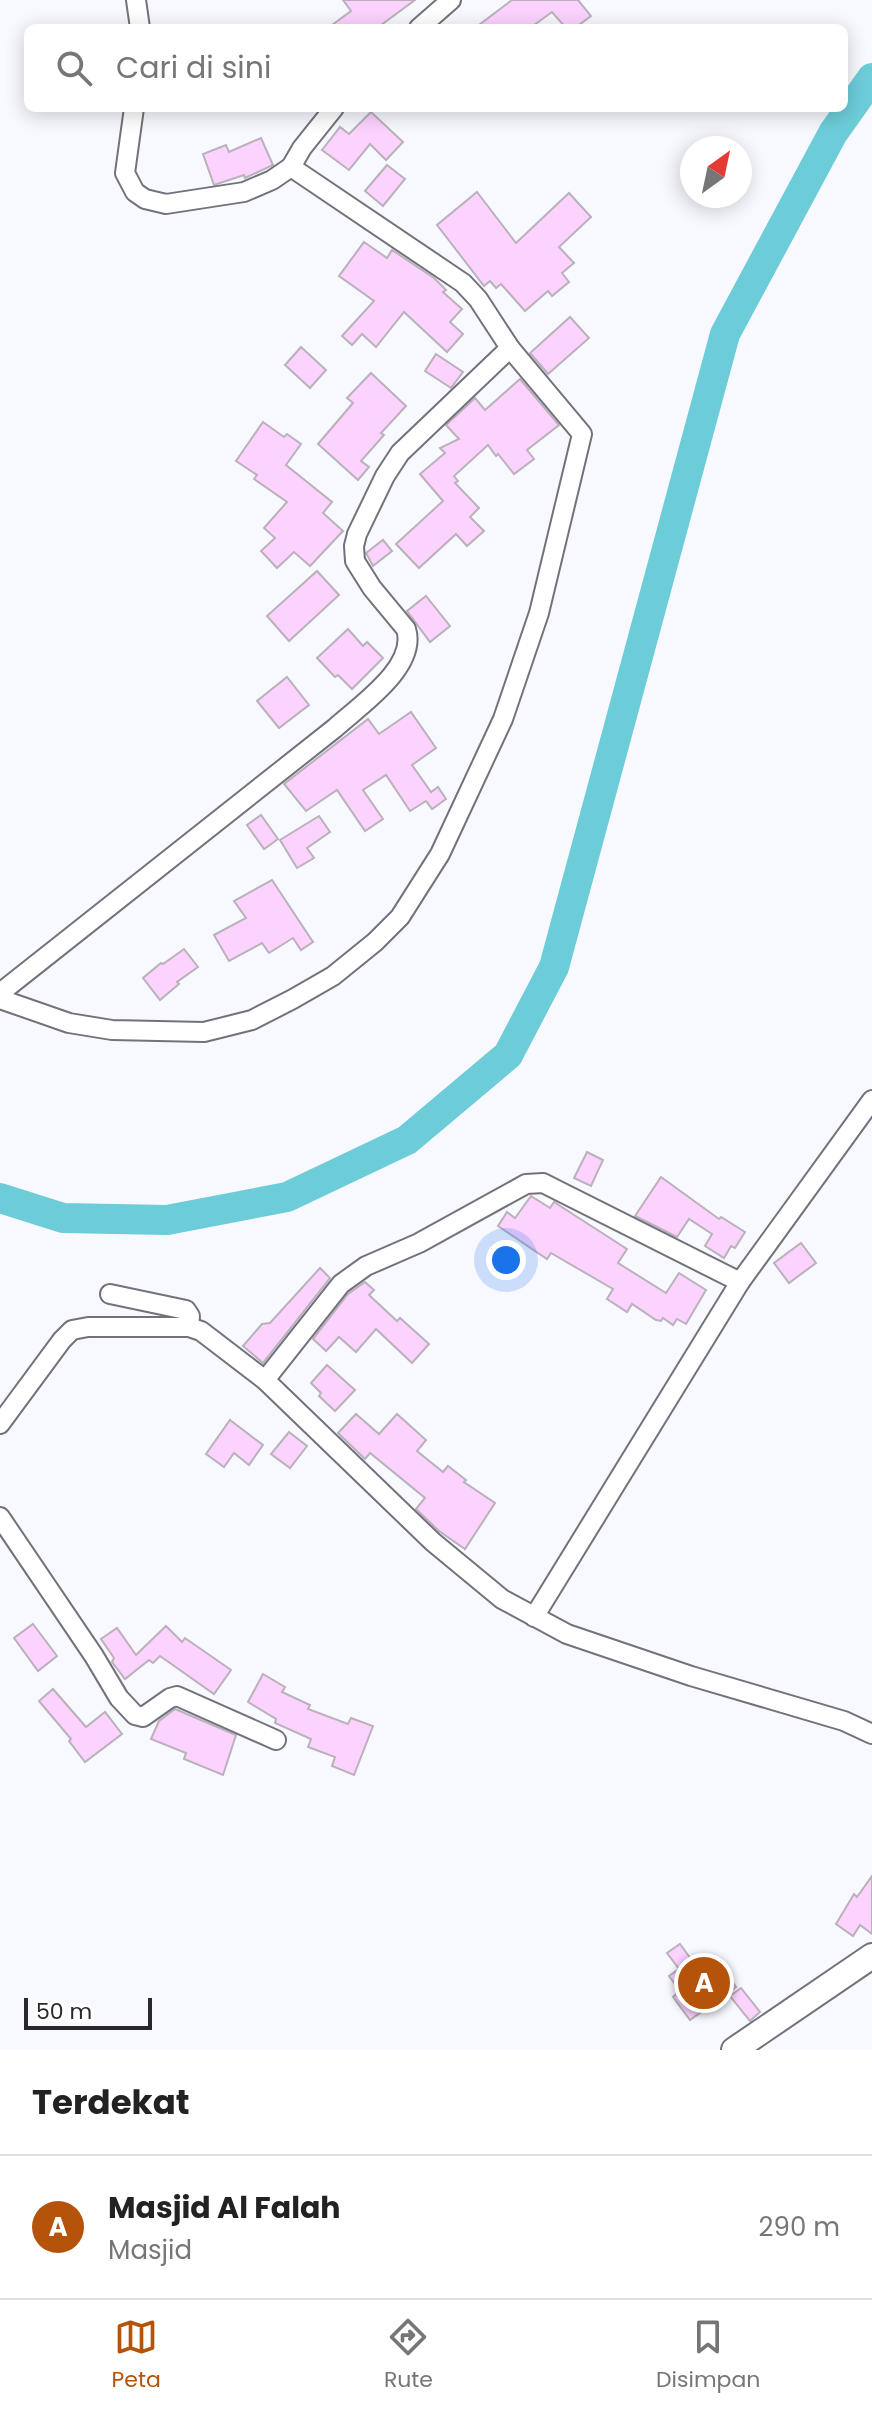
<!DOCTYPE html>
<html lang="id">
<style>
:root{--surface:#fff;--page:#f6f6f6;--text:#222;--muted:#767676;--line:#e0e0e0;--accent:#b45309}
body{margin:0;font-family:Poppins,sans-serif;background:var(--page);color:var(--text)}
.compass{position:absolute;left:680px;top:136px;width:72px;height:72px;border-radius:50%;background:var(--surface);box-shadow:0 4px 20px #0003;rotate:33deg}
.scale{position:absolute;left:24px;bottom:20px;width:128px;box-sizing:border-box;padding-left:8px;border:4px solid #28282c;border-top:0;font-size:22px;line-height:28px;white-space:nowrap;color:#28282c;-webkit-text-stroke:6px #fff;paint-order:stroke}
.you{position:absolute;left:506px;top:1260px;width:28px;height:28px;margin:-20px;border:6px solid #fff;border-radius:50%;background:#1a73e8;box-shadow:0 0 0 12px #1a73e833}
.badge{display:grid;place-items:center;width:52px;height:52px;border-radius:50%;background:var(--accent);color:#fff;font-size:26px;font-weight:700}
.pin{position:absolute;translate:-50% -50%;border:4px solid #fff;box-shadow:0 2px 8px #0006}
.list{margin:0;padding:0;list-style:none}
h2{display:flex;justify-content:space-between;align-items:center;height:104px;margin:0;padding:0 32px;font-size:34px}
h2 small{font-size:26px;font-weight:400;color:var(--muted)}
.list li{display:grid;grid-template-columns:52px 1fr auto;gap:24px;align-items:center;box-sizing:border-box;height:144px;padding:0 32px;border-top:2px solid var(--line)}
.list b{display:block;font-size:30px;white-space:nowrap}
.list p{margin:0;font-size:26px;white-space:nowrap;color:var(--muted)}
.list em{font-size:26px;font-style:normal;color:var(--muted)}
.icon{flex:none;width:44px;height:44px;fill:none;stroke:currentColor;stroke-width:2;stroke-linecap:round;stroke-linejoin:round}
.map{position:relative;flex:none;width:872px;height:2050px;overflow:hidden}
.search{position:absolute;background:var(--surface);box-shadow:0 4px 20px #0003;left:24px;right:24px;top:24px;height:88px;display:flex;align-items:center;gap:20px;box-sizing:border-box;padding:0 28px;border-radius:12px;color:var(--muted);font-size:30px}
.sheet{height:248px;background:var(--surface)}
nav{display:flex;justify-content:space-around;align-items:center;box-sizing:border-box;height:112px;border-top:2px solid var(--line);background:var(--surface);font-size:22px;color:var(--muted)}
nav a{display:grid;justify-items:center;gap:4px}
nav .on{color:var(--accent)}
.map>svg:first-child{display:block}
</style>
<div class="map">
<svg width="872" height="2050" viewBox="0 0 872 2050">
<rect width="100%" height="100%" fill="#f8f8ff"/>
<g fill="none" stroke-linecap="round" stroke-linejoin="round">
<polyline stroke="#6ccdd9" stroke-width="30" points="0,1198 63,1218 167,1220 287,1197 407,1140 508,1055 554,967 725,334 833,133 872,78"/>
</g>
<g fill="#fcd2fe" stroke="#bab1ba" stroke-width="2">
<polygon points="343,0 415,0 377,28 328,28 351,11"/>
<polygon points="512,0 578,0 591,16 575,28 566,28 552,12 530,28 475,28"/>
<polygon points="371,112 403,142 386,160 370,144 349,170 322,150 340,127 349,134"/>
<polygon points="261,138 273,165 245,178 244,175 214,185 203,154 226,145 229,152"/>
<polygon points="387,165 405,179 383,206 365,191"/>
<polygon points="477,192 516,243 569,193 591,217 559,247 574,263 562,273 569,282 552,296 548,291 525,311 501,284 496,288 490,281 484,286 437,225"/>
<polygon points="364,242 387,258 392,250 434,278 446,290 443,292 462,309 450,322 463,334 447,352 404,312 376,347 362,334 352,345 342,336 374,301 339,276"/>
<polygon points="570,317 589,338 548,374 530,353"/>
<polygon points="301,347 326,370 310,388 285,365"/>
<polygon points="436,354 463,372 451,388 425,371"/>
<polygon points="371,373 406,406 381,433 384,435 361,461 369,467 358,480 318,444 353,403 347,398"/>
<polygon points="520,379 559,425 527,450 534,459 514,474 498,454 496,456 488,445 454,476 458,481 455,483 479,508 470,517 484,531 467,546 456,534 419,568 396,544 443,501 420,474 445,453 440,448 459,439 446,425 475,398 485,410"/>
<polygon points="263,422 284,437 287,434 301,444 286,465 332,502 323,513 343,531 310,566 294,552 277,568 261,551 275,538 264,528 287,502 254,479 257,475 236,461"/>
<polygon points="383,540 392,551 373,566 366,553"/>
<polygon points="317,571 339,595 289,641 267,616"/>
<polygon points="426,596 450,626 430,642 407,611"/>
<polygon points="348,629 363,646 367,642 383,658 352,689 338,675 335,677 317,658"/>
<polygon points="287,677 309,705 279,728 257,701"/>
<polygon points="411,712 436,748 412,765 431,792 438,787 446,799 432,809 426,801 410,811 386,775 363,790 383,819 365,831 337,790 306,811 284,784 368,719 379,734"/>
<polygon points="261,815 278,839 264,849 247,825"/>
<polygon points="319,816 330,832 307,848 314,858 297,868 280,840"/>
<polygon points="272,880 313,942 301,950 293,938 269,953 262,943 229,961 214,935 246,918 234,901"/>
<polygon points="184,949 198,967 177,982 179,984 160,1000 143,978 161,963 163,964"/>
<polygon points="587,1152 603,1160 591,1186 574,1178"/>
<polygon points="661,1177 719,1219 721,1217 745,1232 735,1248 731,1246 724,1258 705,1246 712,1234 689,1219 677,1237 635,1216"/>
<polygon points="531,1196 550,1208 554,1202 627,1249 618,1263 666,1293 679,1273 706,1290 686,1324 677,1319 673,1325 663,1318 661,1321 656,1320 632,1304 627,1312 607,1299 613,1289 551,1253 547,1259 498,1226 507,1212 515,1218"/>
<polygon points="801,1243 816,1263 789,1283 774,1263"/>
<polygon points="320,1268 330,1278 263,1363 243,1346 262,1324 270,1323"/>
<polygon points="365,1282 374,1290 369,1295 397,1321 400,1318 429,1344 412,1363 376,1329 356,1352 339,1337 326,1351 313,1339 348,1294"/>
<polygon points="327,1365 355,1390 335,1411 319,1396 321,1393 311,1383"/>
<polygon points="356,1414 379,1434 397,1414 426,1440 417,1451 443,1472 448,1466 466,1480 464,1482 495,1503 465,1549 439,1531 416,1509 425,1498 370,1453 365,1459 338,1433"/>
<polygon points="230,1420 263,1445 249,1465 234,1453 224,1467 206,1454"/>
<polygon points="289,1432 307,1446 290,1468 271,1454"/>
<polygon points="33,1624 57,1656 38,1671 14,1638"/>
<polygon points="166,1626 182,1642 185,1638 231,1670 214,1694 160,1656 153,1663 149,1660 125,1679 112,1662 114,1658 101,1639 117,1628 136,1655"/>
<polygon points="263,1674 285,1687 282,1692 310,1705 308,1709 348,1724 351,1718 373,1726 354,1775 332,1766 335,1757 308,1747 311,1739 275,1723 276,1719 248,1702"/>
<polygon points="53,1689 86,1727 105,1712 122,1734 85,1762 69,1741 71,1739 39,1701"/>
<polygon points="175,1709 236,1735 223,1775 184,1759 186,1753 151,1739 159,1721"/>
<polygon points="872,1876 872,1934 860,1925 853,1936 836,1924 854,1894 857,1897"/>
<polygon points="680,1944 702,1974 712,1967 720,1978 726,1973 736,1987 690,2020 673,1997 680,1991 669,1976 679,1969 667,1953"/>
<polygon points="741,1988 760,2012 750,2021 730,1996"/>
</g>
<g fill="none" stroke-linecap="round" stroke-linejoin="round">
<g stroke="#73727c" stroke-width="22">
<g id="street">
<polyline points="136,0 140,28"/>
<polyline points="419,28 451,0"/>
<polyline points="134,108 125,173 135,192 145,199 166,204 244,192 272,180 291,167"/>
<path d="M0 993 335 728C359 706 418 667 406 629L372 588 355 561 354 546 357 534 385 476 400 453 510 348 478 299 463 283 291 167 302 148 334 108"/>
<polyline points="0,999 69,1023 112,1030 204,1032 252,1020 293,999 333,976 375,942 400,917 440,854 503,719 539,613 582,434 510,348"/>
<polyline points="110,1294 186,1310 190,1316 189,1327"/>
<polyline points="265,1380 341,1284 366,1266 419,1243 526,1184 543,1183 740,1282"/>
<polyline points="0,1424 62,1340 72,1330 88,1327 189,1327 201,1331 265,1380 433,1542 502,1599 567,1634 691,1676 844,1721 872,1734"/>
<polyline points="0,1517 94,1656 119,1698 135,1715 143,1717 170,1698 177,1696 276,1740"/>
<polyline points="534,1617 740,1282 872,1100"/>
</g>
</g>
<g stroke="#73727c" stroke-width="28">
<polyline id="secondary" points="734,2050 872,1956"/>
</g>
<use href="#street" stroke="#fff" stroke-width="18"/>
<use href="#secondary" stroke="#fff" stroke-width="24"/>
</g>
</svg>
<svg class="compass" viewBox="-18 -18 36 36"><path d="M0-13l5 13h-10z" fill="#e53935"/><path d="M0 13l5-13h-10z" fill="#767676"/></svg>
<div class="scale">50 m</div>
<div class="you"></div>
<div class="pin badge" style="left:704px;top:1983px">A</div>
<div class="search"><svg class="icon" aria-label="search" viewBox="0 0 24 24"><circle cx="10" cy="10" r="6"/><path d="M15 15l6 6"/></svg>Cari di sini</div>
</div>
<section class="sheet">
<h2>Terdekat<small></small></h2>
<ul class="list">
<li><span class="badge">A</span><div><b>Masjid Al Falah</b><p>Masjid</p></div><em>290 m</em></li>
</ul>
</section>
<nav>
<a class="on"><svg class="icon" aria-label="map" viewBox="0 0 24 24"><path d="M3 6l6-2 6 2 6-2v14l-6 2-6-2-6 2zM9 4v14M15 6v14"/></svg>Peta</a>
<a><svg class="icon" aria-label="directions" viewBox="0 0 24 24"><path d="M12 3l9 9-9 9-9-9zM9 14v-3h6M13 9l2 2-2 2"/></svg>Rute</a>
<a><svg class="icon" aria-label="saved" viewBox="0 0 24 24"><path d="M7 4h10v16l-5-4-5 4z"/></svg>Disimpan</a>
</nav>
